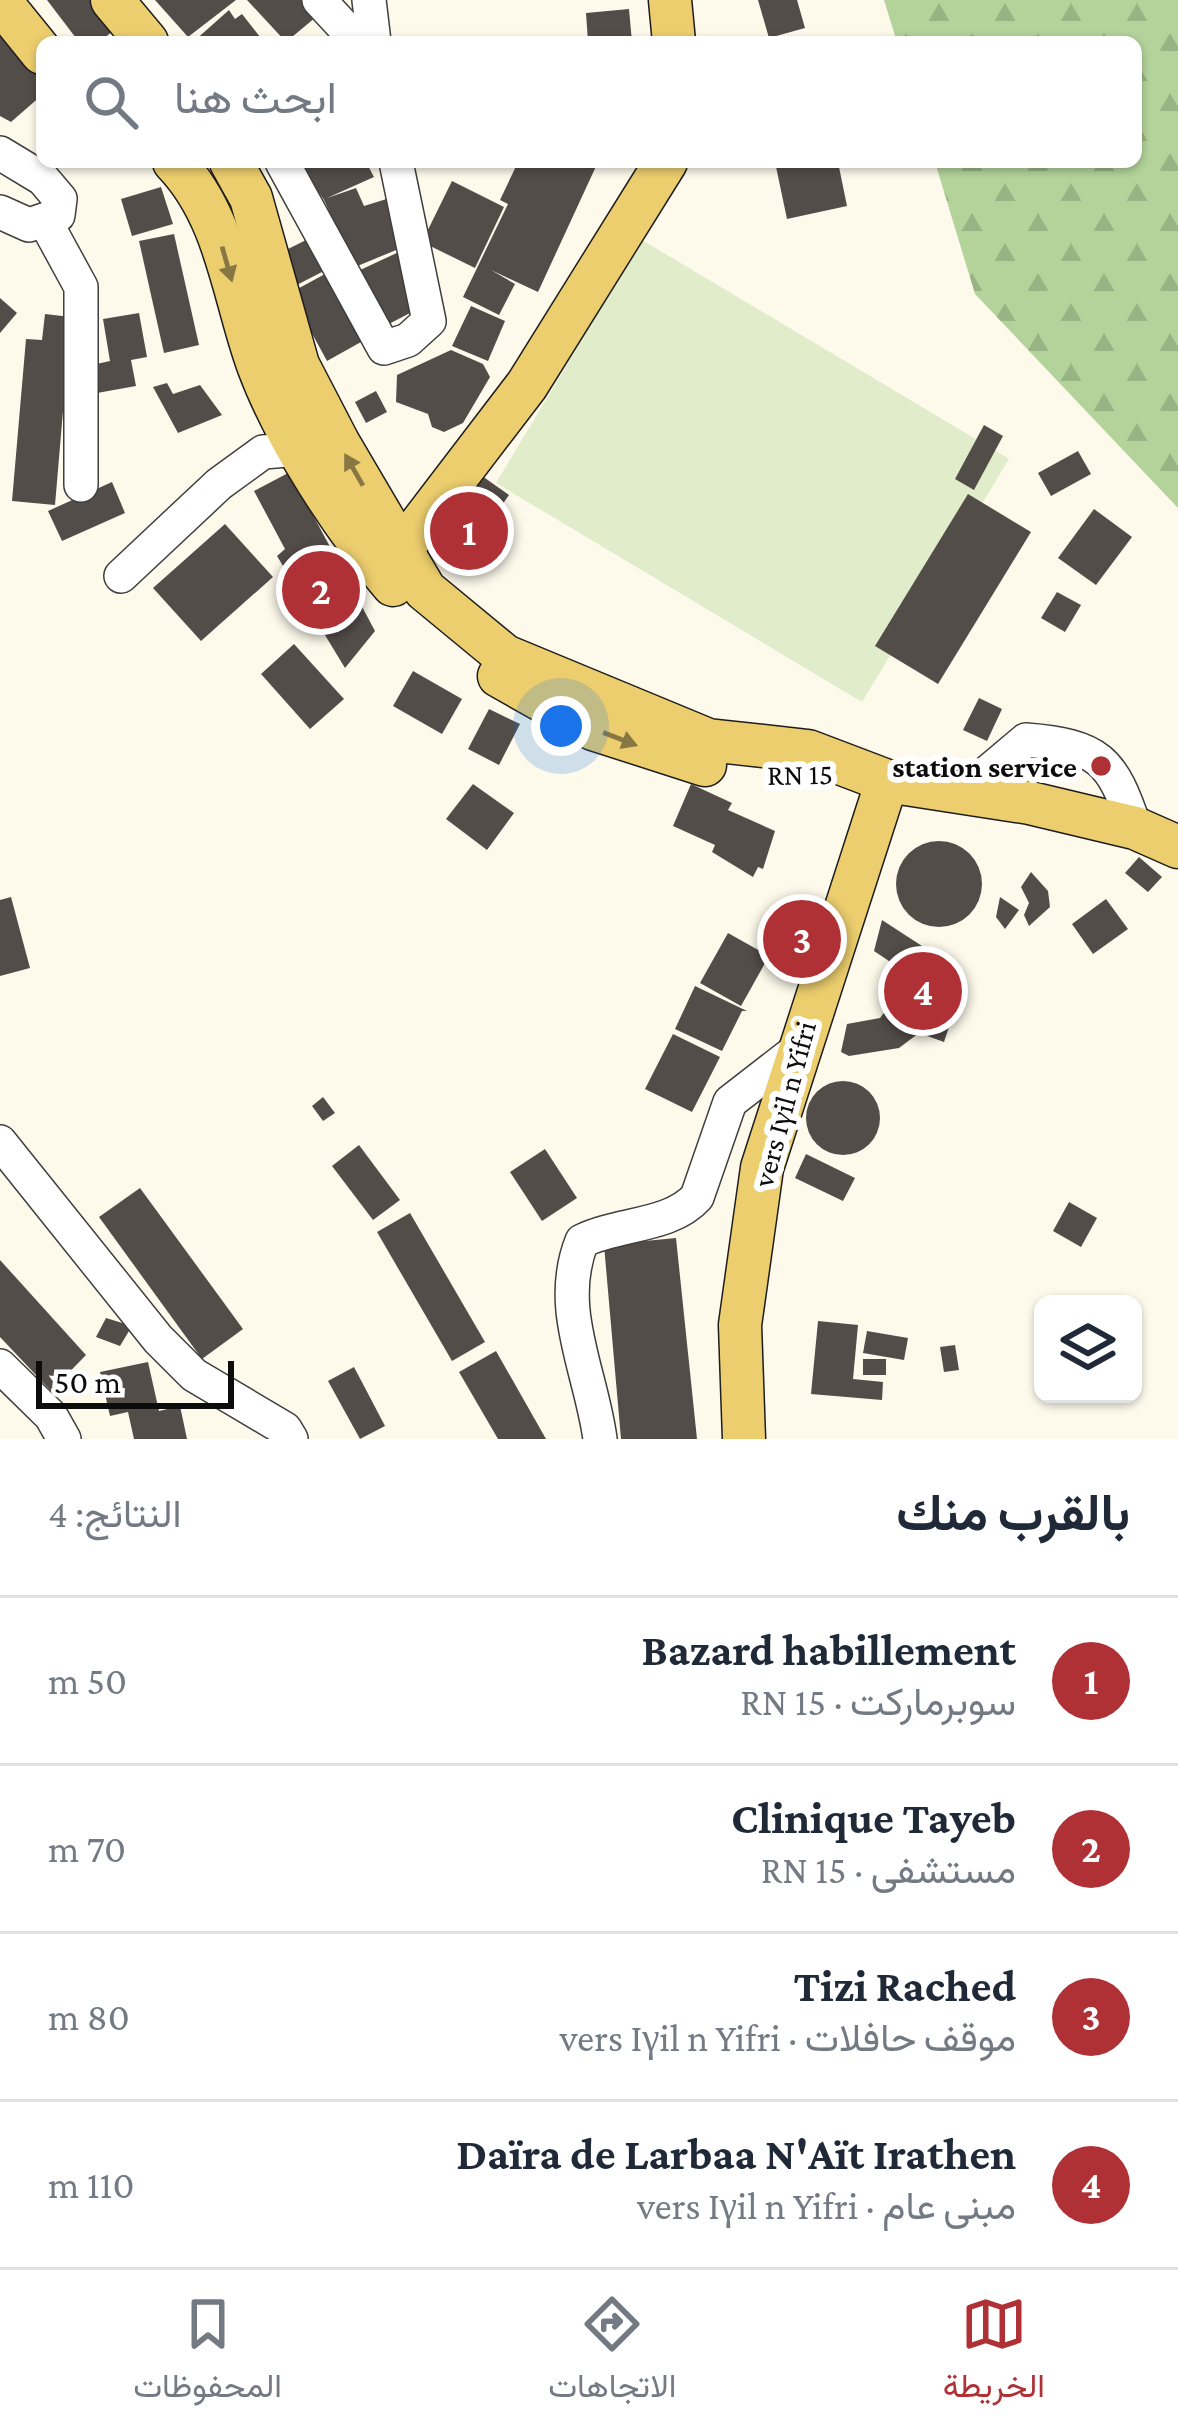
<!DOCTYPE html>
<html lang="ar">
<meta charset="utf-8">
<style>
:root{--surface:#fff;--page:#f6f6f7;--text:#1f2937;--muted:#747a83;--line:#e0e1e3;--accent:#af3136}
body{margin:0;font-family:"Crimson Pro",Vazirmatn,serif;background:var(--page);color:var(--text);direction:rtl}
.controls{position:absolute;right:36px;bottom:36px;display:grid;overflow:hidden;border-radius:18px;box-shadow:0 3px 9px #0004}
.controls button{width:108px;height:108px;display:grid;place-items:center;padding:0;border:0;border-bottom:3px solid var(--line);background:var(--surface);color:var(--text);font:60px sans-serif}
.scale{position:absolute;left:36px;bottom:30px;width:198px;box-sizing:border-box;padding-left:12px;border:6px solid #0c0c0c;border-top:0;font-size:33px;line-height:42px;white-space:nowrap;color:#0c0c0c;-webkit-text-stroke:9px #fff;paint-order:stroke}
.you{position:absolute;left:561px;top:726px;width:42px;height:42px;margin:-30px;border:9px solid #fff;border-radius:50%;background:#1a73e8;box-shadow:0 0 0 18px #1a73e833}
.badge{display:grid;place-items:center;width:78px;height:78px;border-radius:50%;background:var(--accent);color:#fff;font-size:39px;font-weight:700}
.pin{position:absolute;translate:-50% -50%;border:6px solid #fff;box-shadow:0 3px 12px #0006}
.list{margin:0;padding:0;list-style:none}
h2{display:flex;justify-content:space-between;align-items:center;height:156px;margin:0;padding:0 48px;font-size:51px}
h2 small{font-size:39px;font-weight:400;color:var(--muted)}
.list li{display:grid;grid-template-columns:78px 1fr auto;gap:36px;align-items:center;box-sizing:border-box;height:168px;padding:0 48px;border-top:3px solid var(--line)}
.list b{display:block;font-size:45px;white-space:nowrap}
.list p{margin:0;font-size:39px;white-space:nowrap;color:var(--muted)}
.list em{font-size:39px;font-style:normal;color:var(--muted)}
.icon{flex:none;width:66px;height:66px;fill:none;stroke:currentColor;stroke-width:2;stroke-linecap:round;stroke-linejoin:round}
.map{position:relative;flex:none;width:1178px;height:1439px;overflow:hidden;direction:ltr}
.search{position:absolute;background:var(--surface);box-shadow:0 3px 9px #0004;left:36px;right:36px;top:36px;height:132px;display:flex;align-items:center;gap:30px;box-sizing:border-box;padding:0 42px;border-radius:18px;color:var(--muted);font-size:45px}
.sheet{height:828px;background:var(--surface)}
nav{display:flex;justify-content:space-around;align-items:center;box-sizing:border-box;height:168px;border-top:3px solid var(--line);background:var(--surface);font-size:33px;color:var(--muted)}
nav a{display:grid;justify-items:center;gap:6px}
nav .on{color:var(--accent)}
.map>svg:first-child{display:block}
</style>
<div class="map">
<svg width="1178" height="1439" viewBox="0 0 1178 1439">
<defs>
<pattern id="forest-firs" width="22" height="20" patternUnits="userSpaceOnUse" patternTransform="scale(3)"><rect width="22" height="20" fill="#b3d39a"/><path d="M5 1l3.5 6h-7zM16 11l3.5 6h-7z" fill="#99b484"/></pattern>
</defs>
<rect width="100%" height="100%" fill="#fdfaec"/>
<polygon fill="url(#forest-firs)" points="884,0 1178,0 1178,508 975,294 935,162 1136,162 1136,42 897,42"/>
<polygon fill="#e0ecca" points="642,240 1009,459 862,702 496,483"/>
<g fill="#534d49">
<polygon points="47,0 95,0 117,28 99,42 79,42"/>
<polygon points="155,0 236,0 188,37"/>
<polygon points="247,0 311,0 322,12 286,42"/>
<polygon points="758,0 797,0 805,28 769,38"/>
<polygon points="629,9 632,42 588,42 586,13"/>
<polygon points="229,10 235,19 242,14 264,42 193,42"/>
<polygon points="0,29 42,81 42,95 11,122 0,116"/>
<polygon points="298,162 366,162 374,177 327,198 356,188 364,206 393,197 401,248 355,267 324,200"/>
<polygon points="518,162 598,162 538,292 491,270 515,284 499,315 463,297 508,204 500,200"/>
<polygon points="775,162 838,162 847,206 787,219"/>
<polygon points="452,181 504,207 475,268 422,242"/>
<polygon points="161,187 173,224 132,236 121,199"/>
<polygon points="174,234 199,345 164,353 139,241"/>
<polygon points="310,238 322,272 287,290 272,257"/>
<polygon points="401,251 412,312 385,326 358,271"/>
<polygon points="325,274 361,342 327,361 290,293"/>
<polygon points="0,298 17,313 0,333"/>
<polygon points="471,306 505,321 488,361 452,346"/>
<polygon points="139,313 147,357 131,360 136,386 97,393 92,365 110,361 103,319"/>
<polygon points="45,314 71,317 55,505 12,501 26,339 42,340"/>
<polygon points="451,350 483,364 490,377 463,423 444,432 432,427 428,414 396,402 397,375"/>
<polygon points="167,383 173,394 200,385 222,415 178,433 153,387"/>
<polygon points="376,391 387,412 366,423 355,402"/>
<polygon points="984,425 1003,436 974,490 955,479"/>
<polygon points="1078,451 1091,474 1051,496 1038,473"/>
<polygon points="468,466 509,495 478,539 466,531 457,545 440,533"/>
<polygon points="290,472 375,631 345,668 277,556 285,549 254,491"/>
<polygon points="112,482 125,513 62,541 48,511"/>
<polygon points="968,494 1031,532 938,684 875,646"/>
<polygon points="1094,509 1132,537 1096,585 1058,558"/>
<polygon points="225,524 273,577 201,641 153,588"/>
<polygon points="1057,592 1081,605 1065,632 1041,618"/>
<polygon points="294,644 344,699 310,729 261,674"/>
<polygon points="413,671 462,699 442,734 393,706"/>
<polygon points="979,698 1002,709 987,741 963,730"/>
<polygon points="489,709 520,724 499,765 468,749"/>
<polygon points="473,784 514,813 487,850 446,819"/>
<polygon points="691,784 732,803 728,810 775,831 763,869 758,867 753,877 712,852 715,845 673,826"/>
<circle cx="939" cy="884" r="43"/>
<polygon points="1139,857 1162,877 1148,892 1125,873"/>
<polygon points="1031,872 1048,891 1050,907 1029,926 1024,915 1029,903 1021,887"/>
<polygon points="11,897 30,968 0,976 0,900"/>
<polygon points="1000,897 1019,910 1005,929 996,917"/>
<polygon points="1106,899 1128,929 1093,954 1072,924"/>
<polygon points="882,920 922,946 937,987 960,994 944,1042 919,1033 899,1048 849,1056 841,1052 847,1024 880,1018 898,994 895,965 874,951"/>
<polygon points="728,933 769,956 741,1006 700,983"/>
<polygon points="695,986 747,1011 742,1011 722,1051 675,1029"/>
<polygon points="673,1034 720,1057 692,1112 645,1089"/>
<circle cx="843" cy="1118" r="37"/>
<polygon points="323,1097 335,1113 323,1121 312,1106"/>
<polygon points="359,1145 400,1200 373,1220 332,1166"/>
<polygon points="545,1149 577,1198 542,1221 510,1172"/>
<polygon points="806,1154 855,1178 843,1201 795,1178"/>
<polygon points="140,1188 243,1329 202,1359 99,1217"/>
<polygon points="1069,1202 1097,1218 1081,1247 1053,1231"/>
<polygon points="410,1213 485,1342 452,1361 377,1232"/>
<polygon points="676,1238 697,1439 621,1439 604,1245"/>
<polygon points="0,1260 86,1355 51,1391 0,1337"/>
<polygon points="106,1318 132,1326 120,1346 96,1337"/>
<polygon points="818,1321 858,1325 853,1379 883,1382 882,1400 811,1394"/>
<polygon points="867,1331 908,1338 904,1360 863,1353"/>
<polygon points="955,1345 959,1370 944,1372 940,1347"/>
<polygon points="496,1351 546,1439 498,1439 459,1372"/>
<rect x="863" y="1359" width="23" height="16"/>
<polygon points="148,1362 159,1411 180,1406 187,1439 134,1439 128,1412 110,1416 100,1372"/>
<polygon points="354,1367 385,1426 360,1439 328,1381"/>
</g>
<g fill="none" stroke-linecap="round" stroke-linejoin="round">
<g stroke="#3f3f3f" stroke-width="36">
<g id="minor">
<polyline points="319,0 358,42"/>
<polyline points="369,0 374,42"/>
<polyline points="0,153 43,179 60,199 58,215 29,225 0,212"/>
<polyline points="282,162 384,348 408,340 429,321 396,162"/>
<polyline points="45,221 81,287 81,485"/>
<polyline points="121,576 219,484 263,452 300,449"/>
<path d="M963 793 1026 740C1099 746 1112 759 1135 828"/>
<polyline points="0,1142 158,1339 194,1375 285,1429 291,1439"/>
<polyline points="0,1366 51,1416 64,1439"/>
<path d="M600 1439C591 1371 555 1308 582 1241 618 1223 670 1227 697 1197L730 1102 797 1050"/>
</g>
</g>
<g stroke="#1d1d1d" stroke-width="45">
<g id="major">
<polyline points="112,0 147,42"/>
<polyline points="670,0 674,42"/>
<polyline points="0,1 42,53"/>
<path d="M174 162C227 217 233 296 258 365 285 438 343 527 393 585"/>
<polyline points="231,162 251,198 298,365 339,444 425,590 505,656 708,740 808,751 887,781 1030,803 1135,828 1178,847"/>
<polyline points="385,571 527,385 666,162"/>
<polyline points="499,676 593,729 705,765"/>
<polyline points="744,1439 740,1325 762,1168 887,781"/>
</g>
</g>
<use href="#minor" stroke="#fff" stroke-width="33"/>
<use href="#major" stroke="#ecce6e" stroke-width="42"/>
</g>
<defs><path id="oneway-solid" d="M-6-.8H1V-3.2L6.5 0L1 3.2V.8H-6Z" transform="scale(3)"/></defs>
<g fill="#877742">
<use href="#oneway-solid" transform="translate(227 264) rotate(74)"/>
<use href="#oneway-solid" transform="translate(354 470) rotate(-120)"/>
<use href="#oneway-solid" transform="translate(620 739) rotate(21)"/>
</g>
<circle fill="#af3136" stroke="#fff" stroke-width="4.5" cx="1101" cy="766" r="12"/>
<g text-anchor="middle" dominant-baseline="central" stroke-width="12" stroke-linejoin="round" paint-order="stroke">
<g font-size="30" font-weight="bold" fill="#0c0c0c" stroke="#fff" text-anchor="end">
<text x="1077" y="766">station service</text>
</g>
<g font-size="30" fill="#0c0c0c" stroke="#fff">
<text transform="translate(800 774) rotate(-1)">RN 15</text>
<text transform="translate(784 1104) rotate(-75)">vers Iγil n Yifri</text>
</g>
</g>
</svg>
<div class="controls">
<button><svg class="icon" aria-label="layers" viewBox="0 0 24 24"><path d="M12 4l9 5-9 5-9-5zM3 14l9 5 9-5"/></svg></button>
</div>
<div class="scale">50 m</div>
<div class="you"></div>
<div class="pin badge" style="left:469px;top:531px">1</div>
<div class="pin badge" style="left:321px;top:590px">2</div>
<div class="pin badge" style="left:802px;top:939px">3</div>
<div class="pin badge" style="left:923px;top:991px">4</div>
<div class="search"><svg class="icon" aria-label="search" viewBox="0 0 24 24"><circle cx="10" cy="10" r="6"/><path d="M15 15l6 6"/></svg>ابحث هنا</div>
</div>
<section class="sheet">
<h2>بالقرب منك<small>النتائج: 4</small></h2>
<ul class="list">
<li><span class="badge">1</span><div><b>Bazard habillement</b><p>سوبرماركت · RN 15</p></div><em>50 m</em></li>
<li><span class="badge">2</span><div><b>Clinique Tayeb</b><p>مستشفى · RN 15</p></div><em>70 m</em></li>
<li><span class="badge">3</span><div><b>Tizi Rached</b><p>موقف حافلات · vers Iγil n Yifri</p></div><em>80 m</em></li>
<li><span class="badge">4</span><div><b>Daïra de Larbaa N'Aït Irathen</b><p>مبنى عام · vers Iγil n Yifri</p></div><em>110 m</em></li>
</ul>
</section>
<nav>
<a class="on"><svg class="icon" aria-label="map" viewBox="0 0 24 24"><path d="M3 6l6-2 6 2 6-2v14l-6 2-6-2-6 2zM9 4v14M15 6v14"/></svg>الخريطة</a>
<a><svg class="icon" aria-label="directions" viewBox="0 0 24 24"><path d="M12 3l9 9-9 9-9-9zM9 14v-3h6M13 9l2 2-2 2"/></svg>الاتجاهات</a>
<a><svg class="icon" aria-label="saved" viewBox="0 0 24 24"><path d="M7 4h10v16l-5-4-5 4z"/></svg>المحفوظات</a>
</nav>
